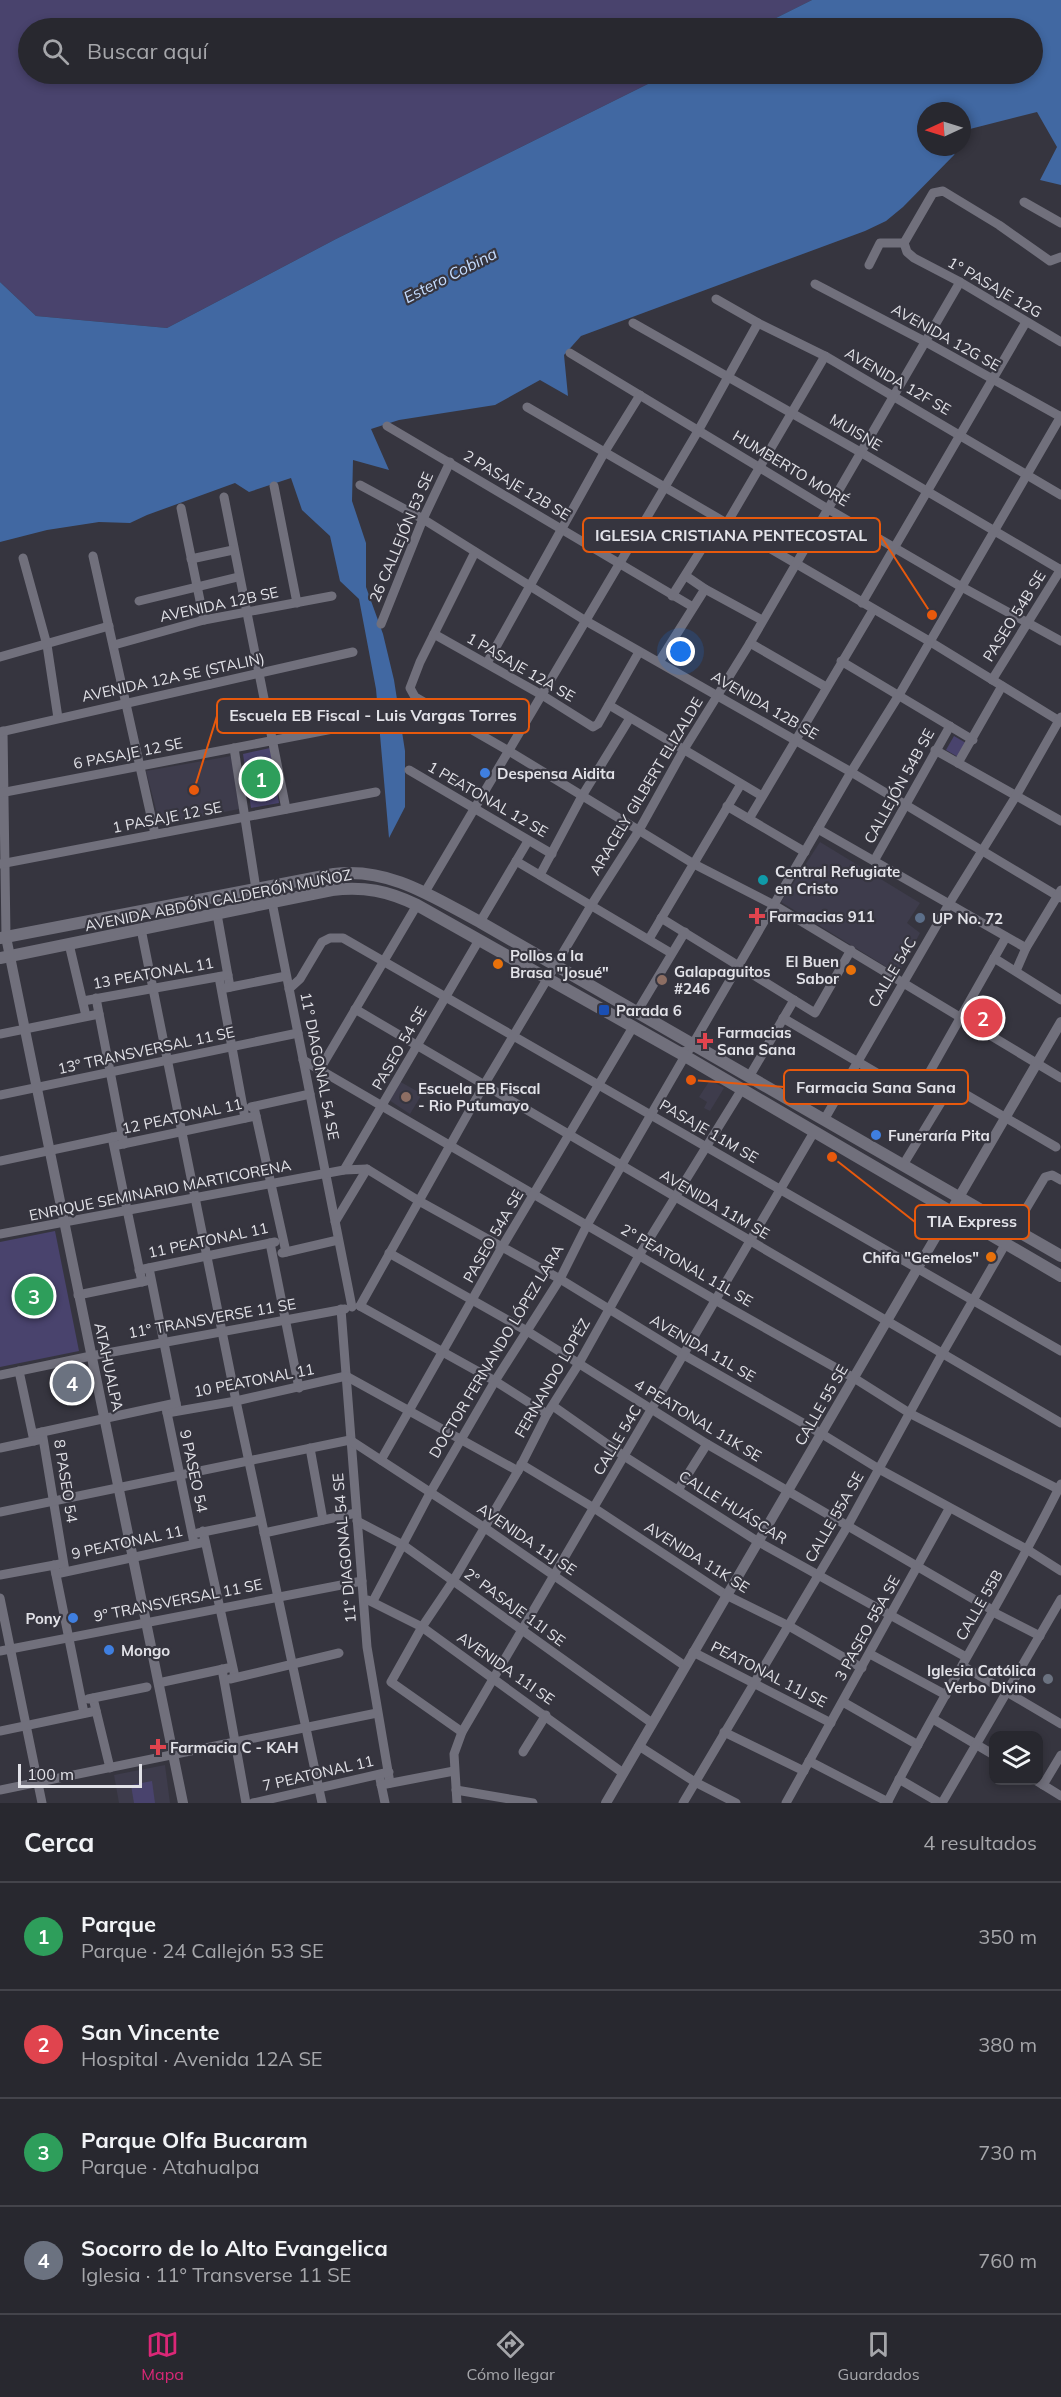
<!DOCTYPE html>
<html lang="es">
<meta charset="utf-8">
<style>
:root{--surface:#28282f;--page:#303037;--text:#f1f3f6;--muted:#a5a6aa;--line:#44444b;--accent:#db2777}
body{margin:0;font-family:Mulish,sans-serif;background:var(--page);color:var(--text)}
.controls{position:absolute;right:18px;bottom:18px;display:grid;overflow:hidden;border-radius:12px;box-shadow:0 3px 9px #0003}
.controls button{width:54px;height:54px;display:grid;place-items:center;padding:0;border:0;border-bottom:2px solid var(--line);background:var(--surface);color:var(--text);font:30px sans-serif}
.compass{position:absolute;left:917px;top:102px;width:54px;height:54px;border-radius:50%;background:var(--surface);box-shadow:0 3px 9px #0003;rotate:266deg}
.scale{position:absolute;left:18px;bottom:15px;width:124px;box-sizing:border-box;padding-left:6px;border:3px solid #e2e2e8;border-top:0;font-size:16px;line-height:21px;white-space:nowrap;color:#e2e2e8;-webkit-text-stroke:4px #36353f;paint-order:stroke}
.you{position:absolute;left:681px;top:652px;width:21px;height:21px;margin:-15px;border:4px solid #fff;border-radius:50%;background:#1a73e8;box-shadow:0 0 0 9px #1a73e833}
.badge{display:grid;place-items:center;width:39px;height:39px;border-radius:50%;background:var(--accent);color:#fff;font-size:20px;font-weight:700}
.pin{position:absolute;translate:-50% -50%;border:3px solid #fff;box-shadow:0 2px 6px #0006}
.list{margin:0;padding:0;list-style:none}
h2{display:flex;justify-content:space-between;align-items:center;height:78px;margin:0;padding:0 24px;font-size:26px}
h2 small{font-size:20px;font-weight:400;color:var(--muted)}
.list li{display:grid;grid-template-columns:39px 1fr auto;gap:18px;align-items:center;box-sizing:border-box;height:108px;padding:0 24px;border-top:2px solid var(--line)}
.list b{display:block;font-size:22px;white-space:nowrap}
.list p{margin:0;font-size:20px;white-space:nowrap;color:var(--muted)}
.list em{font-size:20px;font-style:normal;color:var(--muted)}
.icon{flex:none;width:33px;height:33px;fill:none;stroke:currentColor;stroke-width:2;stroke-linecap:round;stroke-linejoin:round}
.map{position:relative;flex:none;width:1061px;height:1803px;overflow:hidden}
.search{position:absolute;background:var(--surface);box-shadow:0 3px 9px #0003;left:18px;right:18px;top:18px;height:66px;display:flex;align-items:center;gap:15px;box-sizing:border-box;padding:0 21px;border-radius:33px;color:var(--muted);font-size:22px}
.sheet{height:510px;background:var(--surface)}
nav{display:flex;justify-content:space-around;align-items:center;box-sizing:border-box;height:84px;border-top:2px solid var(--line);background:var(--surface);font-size:16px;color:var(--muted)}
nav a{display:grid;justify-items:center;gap:3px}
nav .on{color:var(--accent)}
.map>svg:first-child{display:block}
</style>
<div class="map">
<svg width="1061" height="1803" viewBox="0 0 1061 1803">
<rect width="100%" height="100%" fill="#36353f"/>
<g fill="#3e3c4c">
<polygon points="231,756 239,809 160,825 146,771"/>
<polygon points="820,842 920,903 907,923 920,933 898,974 781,902"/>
<polygon points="710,1080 724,1088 710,1111 704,1108 707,1102 699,1097"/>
<polygon points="399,1081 422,1094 410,1114 389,1100"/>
<polygon points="165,1765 170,1803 119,1803 114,1775"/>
</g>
<g fill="#49436d">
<polygon points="0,0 812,0 756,28 28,28 28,74 668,74 336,239 167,328 36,316 0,282"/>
<polygon points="954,736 966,743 958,757 946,750"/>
<polygon points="270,748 279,803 251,808 243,754"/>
<polygon points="55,1231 79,1351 0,1367 0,1242"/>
<polygon points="152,1781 155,1803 134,1803 131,1785"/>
</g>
<polygon fill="#4168a2" points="812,0 1061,0 1061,185 1040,180 1057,147 1037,112 966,130 962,138 962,111 926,111 926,147 958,147 954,155 903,207 886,221 865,231 581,336 564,355 568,396 540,380 495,405 399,420 371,429 389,470 353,460 352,501 366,543 366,587 383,634 394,680 405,751 405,807 389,838 376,689 359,599 340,581 330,536 302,510 291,478 249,492 235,483 147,515 130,523 99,522 47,530 0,542 0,282 36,316 167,328 336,239 668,74 1032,74 1032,28 756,28"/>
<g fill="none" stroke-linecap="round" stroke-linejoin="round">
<g stroke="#71707c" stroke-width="9">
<polyline points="1024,202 1061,223"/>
<polyline points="1061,257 1050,261 999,225 943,191 933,193 904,243 907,252 914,258 960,282 1061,342"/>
<polyline points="869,265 880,243 904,243"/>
<polyline points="815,284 926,342 1061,417"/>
<polyline points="716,299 758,323 825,356 1061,495"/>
<polyline points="633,323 862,453 1061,570"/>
<polyline points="570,353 828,509 960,586 1061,641"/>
<polyline points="527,407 929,641 1061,722"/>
<polyline points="387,426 693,607"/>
<polyline points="360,485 423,519 586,621 851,772 1061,898"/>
<polyline points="274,486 297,603"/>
<polyline points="224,497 286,809"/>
<polyline points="181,508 204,620"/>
<polyline points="727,523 825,356"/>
<polyline points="475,552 420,662 410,688 415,697 509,751 694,864 774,905 1061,1078"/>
<polyline points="93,556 155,834"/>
<polyline points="23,558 47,645 58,718"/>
<polyline points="191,559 233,550"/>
<polyline points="686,576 705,589 762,620"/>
<polyline points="672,596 720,520"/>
<polyline points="139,601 238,577"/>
<polyline points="862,603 1026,322"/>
<polyline points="381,624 423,519 450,462"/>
<polyline points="434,634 542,695 593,727 598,724 639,652"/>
<polyline points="750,643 826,687"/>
<polyline points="114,645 204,620 332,596"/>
<polyline points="0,657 109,626"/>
<polyline points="841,661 973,740"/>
<polyline points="659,662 705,589"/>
<polyline points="487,663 604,453 640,395"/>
<polyline points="992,680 1061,569"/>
<polyline points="609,705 762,796"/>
<polyline points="3,731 6,937"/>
<polyline points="0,732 353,652"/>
<polyline points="234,748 256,889"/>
<polyline points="935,750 1061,821"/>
<polyline points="958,763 1002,686"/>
<polyline points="409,770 552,854"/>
<polyline points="0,793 369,722"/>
<polyline points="727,806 805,852"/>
<polyline points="749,819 873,610"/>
<polyline points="818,829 1026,948"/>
<polyline points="516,861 671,953"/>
<polyline points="874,861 950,726"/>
<polyline points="0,864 376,792"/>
<polyline points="540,875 582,796 630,718"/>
<polyline points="425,892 698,431 758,323"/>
<polyline points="272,902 352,1307"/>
<polyline points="217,914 230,987"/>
<polyline points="661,918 815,1013 851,950"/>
<polyline points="480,922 528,841"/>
<polyline points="141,929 236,1401 322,1803"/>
<polyline points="649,939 741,784"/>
<polyline points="69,944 86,1016"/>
<polyline points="994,958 1061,1000"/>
<polyline points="1016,971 1026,948 1061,890"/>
<polyline points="219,977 245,1118"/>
<polyline points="226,988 286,976"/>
<polyline points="289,989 300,979 322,942 330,938 343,938 1061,1351"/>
<polyline points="96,998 124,1144"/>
<polyline points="83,1001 228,975"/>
<polyline points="355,1009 1061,1423"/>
<polyline points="637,1012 685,932"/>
<polyline points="783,1018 916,1096 1006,937"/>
<polyline points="0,1034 99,1014"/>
<polyline points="677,1051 684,1052 690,1049 851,772 899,695 1061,416"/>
<polyline points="303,1060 717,1301 854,1378 911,1414 1058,1489"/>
<polyline points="320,1069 417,905"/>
<polyline points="929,1073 1056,1147"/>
<polyline points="749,1077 794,1000"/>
<polyline points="0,1095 298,1033"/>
<polyline points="251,1107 310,1094"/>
<polyline points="254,1107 286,1252"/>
<polyline points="824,1120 949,904 1016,796 1061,717"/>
<polyline points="112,1137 142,1282"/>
<polyline points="118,1145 256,1116"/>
<polyline points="0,1161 118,1136"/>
<polyline points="903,1165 951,1086"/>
<polyline points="344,1170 479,940"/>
<polyline points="335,1222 367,1169"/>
<polyline points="1014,1229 1045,1177 1052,1175 1061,1180"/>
<polyline points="0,1234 344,1170 367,1169 419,1201 560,1279 684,1355 822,1434 879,1469 1028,1550 1061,1571"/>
<polyline points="270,1243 299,1388"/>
<polyline points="282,1253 338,1240"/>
<polyline points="389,1253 527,1331 707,1444 994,1611"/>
<polyline points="149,1268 177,1408"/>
<polyline points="139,1270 275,1242"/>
<polyline points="78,1295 146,1281"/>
<polyline points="360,1306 484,1085 592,904 638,832 683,751 750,643 960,282"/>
<polyline points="360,1306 495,1381 547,1414"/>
<polyline points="341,1309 367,1647 390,1783"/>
<polyline points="19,1371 34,1441"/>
<polyline points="0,1375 91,1356 345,1309"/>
<polyline points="553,1406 624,1456 757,1541 966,1657"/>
<polyline points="166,1408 194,1543"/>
<polyline points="167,1413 236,1401 346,1376 518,1471"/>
<polyline points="42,1432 65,1571"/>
<polyline points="33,1434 176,1403"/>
<polyline points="0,1448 38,1440"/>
<polyline points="310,1448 323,1520"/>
<polyline points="381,1460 502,1247 633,1027"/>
<polyline points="521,1464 594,1508 726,1595 789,1626 862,1668"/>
<polyline points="678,1490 707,1444"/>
<polyline points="0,1512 350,1440 485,1528 685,1666"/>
<polyline points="357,1521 403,1545 652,1723"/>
<polyline points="203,1531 235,1677"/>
<polyline points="198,1533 261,1520"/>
<polyline points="264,1533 356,1513"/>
<polyline points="54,1565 84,1713"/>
<polyline points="56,1574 205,1542"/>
<polyline points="0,1575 60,1564"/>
<polyline points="0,1598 42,1803"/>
<polyline points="368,1600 422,1627 623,1773"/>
<polyline points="373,1601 430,1493 495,1381 560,1279 587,1225 685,1056"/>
<polyline points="993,1612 1040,1636"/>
<polyline points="0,1651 362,1581"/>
<polyline points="693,1652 831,1723"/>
<polyline points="870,1654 946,1695"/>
<polyline points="963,1666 1061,1724"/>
<polyline points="222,1669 246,1803"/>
<polyline points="230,1679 339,1653"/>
<polyline points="163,1682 228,1668"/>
<polyline points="93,1698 110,1768"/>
<polyline points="88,1699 147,1687"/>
<polyline points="843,1702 918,1745"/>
<polyline points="933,1719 994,1755"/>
<polyline points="0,1731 96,1711"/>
<polyline points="462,1732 391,1682 422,1627 453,1581 518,1471 547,1414 578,1365 640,1254 742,1089"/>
<polyline points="724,1732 804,1771"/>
<polyline points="639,1746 695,1782 736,1803"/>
<polyline points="523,1752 546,1715"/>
<polyline points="809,1761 888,1802"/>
<polyline points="380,1779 385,1803"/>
<polyline points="899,1779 940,1803"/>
<polyline points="1035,1780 1061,1796"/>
<polyline points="381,1785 454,1771"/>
<polyline points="1043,1785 1061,1755"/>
<polyline points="0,1790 377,1713"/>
<polyline points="456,1790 533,1803"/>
<polyline points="253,1803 389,1772"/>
<polyline points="457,1803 454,1754 462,1732 814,1132"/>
<polyline points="683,1803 847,1527 942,1354 1006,1243"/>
<polyline points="786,1803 949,1509"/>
<path d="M887 1803C942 1695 1007 1593 1061 1484"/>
<polyline points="942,1803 1061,1599"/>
</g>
<g stroke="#71707c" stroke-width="10">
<polyline points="6,937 183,1803"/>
<polyline points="606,1803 1061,1022"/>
</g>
<g stroke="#71707c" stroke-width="12">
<path d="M0 938 334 874C389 867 433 897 480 922L1061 1256"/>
<path d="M0 958 332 890C364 886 388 891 417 905L685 1056 1061 1276"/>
</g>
</g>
<g fill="#3f7fe0" stroke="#36353f" stroke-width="2">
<circle cx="485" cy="773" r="6"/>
<circle cx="876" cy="1135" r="6"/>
<circle cx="73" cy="1618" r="6"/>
<circle cx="109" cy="1650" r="6"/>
</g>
<circle fill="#0f9aa8" stroke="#36353f" stroke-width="2" cx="763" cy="880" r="6"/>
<g fill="#e0444e" stroke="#36353f" stroke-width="2">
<path d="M754 907h6v6h6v6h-6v6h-6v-6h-6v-6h6z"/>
<path d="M702 1032h6v6h6v6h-6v6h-6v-6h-6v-6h6z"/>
<path d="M155 1738h6v6h6v6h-6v6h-6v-6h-6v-6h6z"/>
</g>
<circle fill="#5c6f8a" stroke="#36353f" stroke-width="2" cx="920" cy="918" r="6"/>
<g fill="#e8710a" stroke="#36353f" stroke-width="2">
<circle cx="498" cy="964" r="6"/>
<circle cx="851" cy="970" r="6"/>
<circle cx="991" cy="1257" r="6"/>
</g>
<g fill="#8d6e63" stroke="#36353f" stroke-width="2">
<circle cx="662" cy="980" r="6"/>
<circle cx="406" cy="1097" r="6"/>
</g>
<rect fill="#1a4fb4" stroke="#36353f" stroke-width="2" x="598" y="1004" width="12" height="12" rx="3"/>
<circle fill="#6b7280" stroke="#36353f" stroke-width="2" cx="1048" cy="1679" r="6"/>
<g text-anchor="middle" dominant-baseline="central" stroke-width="4.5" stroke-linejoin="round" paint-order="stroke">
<g font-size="15" fill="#e2e2e8" stroke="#36353f">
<text transform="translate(995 287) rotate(30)">1° PASAJE 12G</text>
<text transform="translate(946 337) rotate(29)">AVENIDA 12G SE</text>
<text transform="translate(898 381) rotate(30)">AVENIDA 12F SE</text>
<text transform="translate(856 432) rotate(30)">MUISNE</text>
<text transform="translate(791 468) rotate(31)">HUMBERTO MORÉ</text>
<text transform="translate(517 485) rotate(31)">2 PASAJE 12B SE</text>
<text transform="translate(401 537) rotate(-67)">26 CALLEJÓN 53 SE</text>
<text transform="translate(219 604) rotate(-12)">AVENIDA 12B SE</text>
<text transform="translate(1014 616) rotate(-58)">PASEO 54B SE</text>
<text transform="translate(521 667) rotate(30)">1 PASAJE 12A SE</text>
<text transform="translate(173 677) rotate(-12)">AVENIDA 12A SE (STALIN)</text>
<text transform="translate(765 705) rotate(30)">AVENIDA 12B SE</text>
<text transform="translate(128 753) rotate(-11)">6 PASAJE 12 SE</text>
<text transform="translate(646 786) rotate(-59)">ARACELY GILBERT ELIZALDE</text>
<text transform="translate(899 786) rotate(-61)">CALLEJÓN 54B SE</text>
<text transform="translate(488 799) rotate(30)">1 PEATONAL 12 SE</text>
<text transform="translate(167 817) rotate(-11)">1 PASAJE 12 SE</text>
<text transform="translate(218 900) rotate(-11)">AVENIDA ABDÓN CALDERÓN MUÑOZ</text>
<text transform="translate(892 972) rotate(-59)">CALLE 54C</text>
<text transform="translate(153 973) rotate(-10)">13 PEATONAL 11</text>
<text transform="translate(399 1048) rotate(-60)">PASEO 54 SE</text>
<text transform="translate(146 1050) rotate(-12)">13° TRANSVERSAL 11 SE</text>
<text transform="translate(320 1066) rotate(79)">11° DIAGONAL 54 SE</text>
<text transform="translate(182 1116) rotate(-12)">12 PEATONAL 11</text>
<text transform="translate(709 1131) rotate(30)">PASAJE 11M SE</text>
<text transform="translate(160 1190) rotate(-11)">ENRIQUE SEMINARIO MARTICORENA</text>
<text transform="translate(715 1204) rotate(30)">AVENIDA 11M SE</text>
<text transform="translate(493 1236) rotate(-60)">PASEO 54A SE</text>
<text transform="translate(208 1240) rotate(-12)">11 PEATONAL 11</text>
<text transform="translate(687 1265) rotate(30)">2° PEATONAL 11L SE</text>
<text transform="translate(212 1318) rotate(-10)">11° TRANSVERSE 11 SE</text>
<text transform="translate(703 1348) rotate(30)">AVENIDA 11L SE</text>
<text transform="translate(496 1351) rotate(-59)">DOCTOR FERNANDO LÓPEZ LARA</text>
<text transform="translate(109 1367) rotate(78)">ATAHUALPA</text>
<text transform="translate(552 1378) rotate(-60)">FERNANDO LOPÉZ</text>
<text transform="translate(254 1380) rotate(-11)">10 PEATONAL 11</text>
<text transform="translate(821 1405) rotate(-60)">CALLE 55 SE</text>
<text transform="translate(698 1420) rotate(31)">4 PEATONAL 11K SE</text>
<text transform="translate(617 1440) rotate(-59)">CALLE 54C</text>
<text transform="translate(194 1471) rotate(78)">9 PASEO 54</text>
<text transform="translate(66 1481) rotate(81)">8 PASEO 54</text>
<text transform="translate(733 1507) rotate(32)">CALLE HUÁSCAR</text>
<text transform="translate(834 1517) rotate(-60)">CALLE 55A SE</text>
<text transform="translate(527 1539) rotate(34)">AVENIDA 11J SE</text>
<text transform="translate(127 1542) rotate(-12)">9 PEATONAL 11</text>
<text transform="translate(344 1548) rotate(-95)">11° DIAGONAL 54 SE</text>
<text transform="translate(697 1557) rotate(32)">AVENIDA 11K SE</text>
<text transform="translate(178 1600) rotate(-11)">9° TRANSVERSAL 11 SE</text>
<text transform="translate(979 1605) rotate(-60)">CALLE 55B</text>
<text transform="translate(515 1607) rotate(36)">2° PASAJE 11I SE</text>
<text transform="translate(867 1628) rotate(-61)">3 PASEO 55A SE</text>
<text transform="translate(506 1668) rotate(35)">AVENIDA 11I SE</text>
<text transform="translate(769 1674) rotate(27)">PEATONAL 11J SE</text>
<text transform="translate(318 1773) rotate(-13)">7 PEATONAL 11</text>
</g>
<g font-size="15" font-weight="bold" fill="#e2e2e8" stroke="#36353f" text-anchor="start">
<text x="497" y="773">Despensa Aidita</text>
<text x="775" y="871">Central Refugiate<tspan x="775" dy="17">en Cristo</tspan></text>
<text x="769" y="916">Farmacias 911</text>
<text x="932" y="918">UP No. 72</text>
<text x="510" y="955">Pollos a la<tspan x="510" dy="17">Brasa "Josué"</tspan></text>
<text x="839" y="961" text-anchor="end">El Buen<tspan x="839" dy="17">Sabor</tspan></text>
<text x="674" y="971">Galapaguitos<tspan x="674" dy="17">#246</tspan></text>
<text x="616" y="1010">Parada 6</text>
<text x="717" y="1032">Farmacias<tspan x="717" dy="17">Sana Sana</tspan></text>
<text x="418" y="1088">Escuela EB Fiscal<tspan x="418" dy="17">- Rio Putumayo</tspan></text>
<text x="888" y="1135">Funeraría Pita</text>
<text x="979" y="1257" text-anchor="end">Chifa "Gemelos"</text>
<text x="61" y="1618" text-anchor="end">Pony</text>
<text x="121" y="1650">Mongo</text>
<text x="1036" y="1670" text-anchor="end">Iglesia Católica<tspan x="1036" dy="17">Verbo Divino</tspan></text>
<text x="170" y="1747">Farmacia C - KAH</text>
</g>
<g font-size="16" font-style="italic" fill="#c6ddff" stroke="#36353f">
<text transform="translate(450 275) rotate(-27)">Estero Cobina</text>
</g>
</g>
<path fill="none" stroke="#e8590c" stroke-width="2" d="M932 615L880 535M194 790L217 716M691 1080L784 1087M832 1157L915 1222"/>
<g fill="#e8590c" stroke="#36353f" stroke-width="2">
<circle cx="932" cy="615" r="6"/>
<circle cx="194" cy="790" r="6"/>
<circle cx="691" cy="1080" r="6"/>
<circle cx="832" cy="1157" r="6"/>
</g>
<g fill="#36353f" stroke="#e8590c" stroke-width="2">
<rect x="583" y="518" width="297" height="34" rx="6"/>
<rect x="217" y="699" width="312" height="34" rx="6"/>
<rect x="784" y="1070" width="184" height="34" rx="6"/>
<rect x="915" y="1205" width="114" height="34" rx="6"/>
</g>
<g font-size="16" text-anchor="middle" font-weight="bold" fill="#e2e2e8">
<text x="731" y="541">IGLESIA CRISTIANA PENTECOSTAL</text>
<text x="373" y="721">Escuela EB Fiscal - Luis Vargas Torres</text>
<text x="876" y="1093">Farmacia Sana Sana</text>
<text x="972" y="1227">TIA Express</text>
</g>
</svg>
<div class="controls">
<button><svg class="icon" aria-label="layers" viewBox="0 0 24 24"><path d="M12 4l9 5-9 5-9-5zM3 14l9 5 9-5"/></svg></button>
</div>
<svg class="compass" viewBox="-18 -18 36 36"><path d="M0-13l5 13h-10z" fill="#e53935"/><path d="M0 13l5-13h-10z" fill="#a5a6aa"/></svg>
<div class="scale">100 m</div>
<div class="you"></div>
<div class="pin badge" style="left:261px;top:779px;background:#2e9e5b">1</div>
<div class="pin badge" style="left:983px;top:1018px;background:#e0444e">2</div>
<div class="pin badge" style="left:34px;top:1296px;background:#2e9e5b">3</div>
<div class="pin badge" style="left:72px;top:1383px;background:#6b7280">4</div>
<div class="search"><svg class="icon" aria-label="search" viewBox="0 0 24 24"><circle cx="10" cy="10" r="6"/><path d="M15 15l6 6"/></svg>Buscar aquí</div>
</div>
<section class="sheet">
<h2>Cerca<small>4 resultados</small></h2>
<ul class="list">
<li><span class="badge" style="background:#2e9e5b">1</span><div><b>Parque</b><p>Parque · 24 Callejón 53 SE</p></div><em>350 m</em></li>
<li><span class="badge" style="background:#e0444e">2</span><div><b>San Vincente</b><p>Hospital · Avenida 12A SE</p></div><em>380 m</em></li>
<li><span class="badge" style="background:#2e9e5b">3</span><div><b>Parque Olfa Bucaram</b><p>Parque · Atahualpa</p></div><em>730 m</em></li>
<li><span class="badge" style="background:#6b7280">4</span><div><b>Socorro de lo Alto Evangelica</b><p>Iglesia · 11° Transverse 11 SE</p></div><em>760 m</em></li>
</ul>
</section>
<nav>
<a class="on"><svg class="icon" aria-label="map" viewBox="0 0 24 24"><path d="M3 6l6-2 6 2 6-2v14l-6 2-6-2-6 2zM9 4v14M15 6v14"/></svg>Mapa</a>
<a><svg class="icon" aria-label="directions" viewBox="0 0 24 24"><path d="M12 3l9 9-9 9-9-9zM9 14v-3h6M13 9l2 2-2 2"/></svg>Cómo llegar</a>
<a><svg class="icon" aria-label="saved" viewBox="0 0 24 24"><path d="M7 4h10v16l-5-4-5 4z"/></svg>Guardados</a>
</nav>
